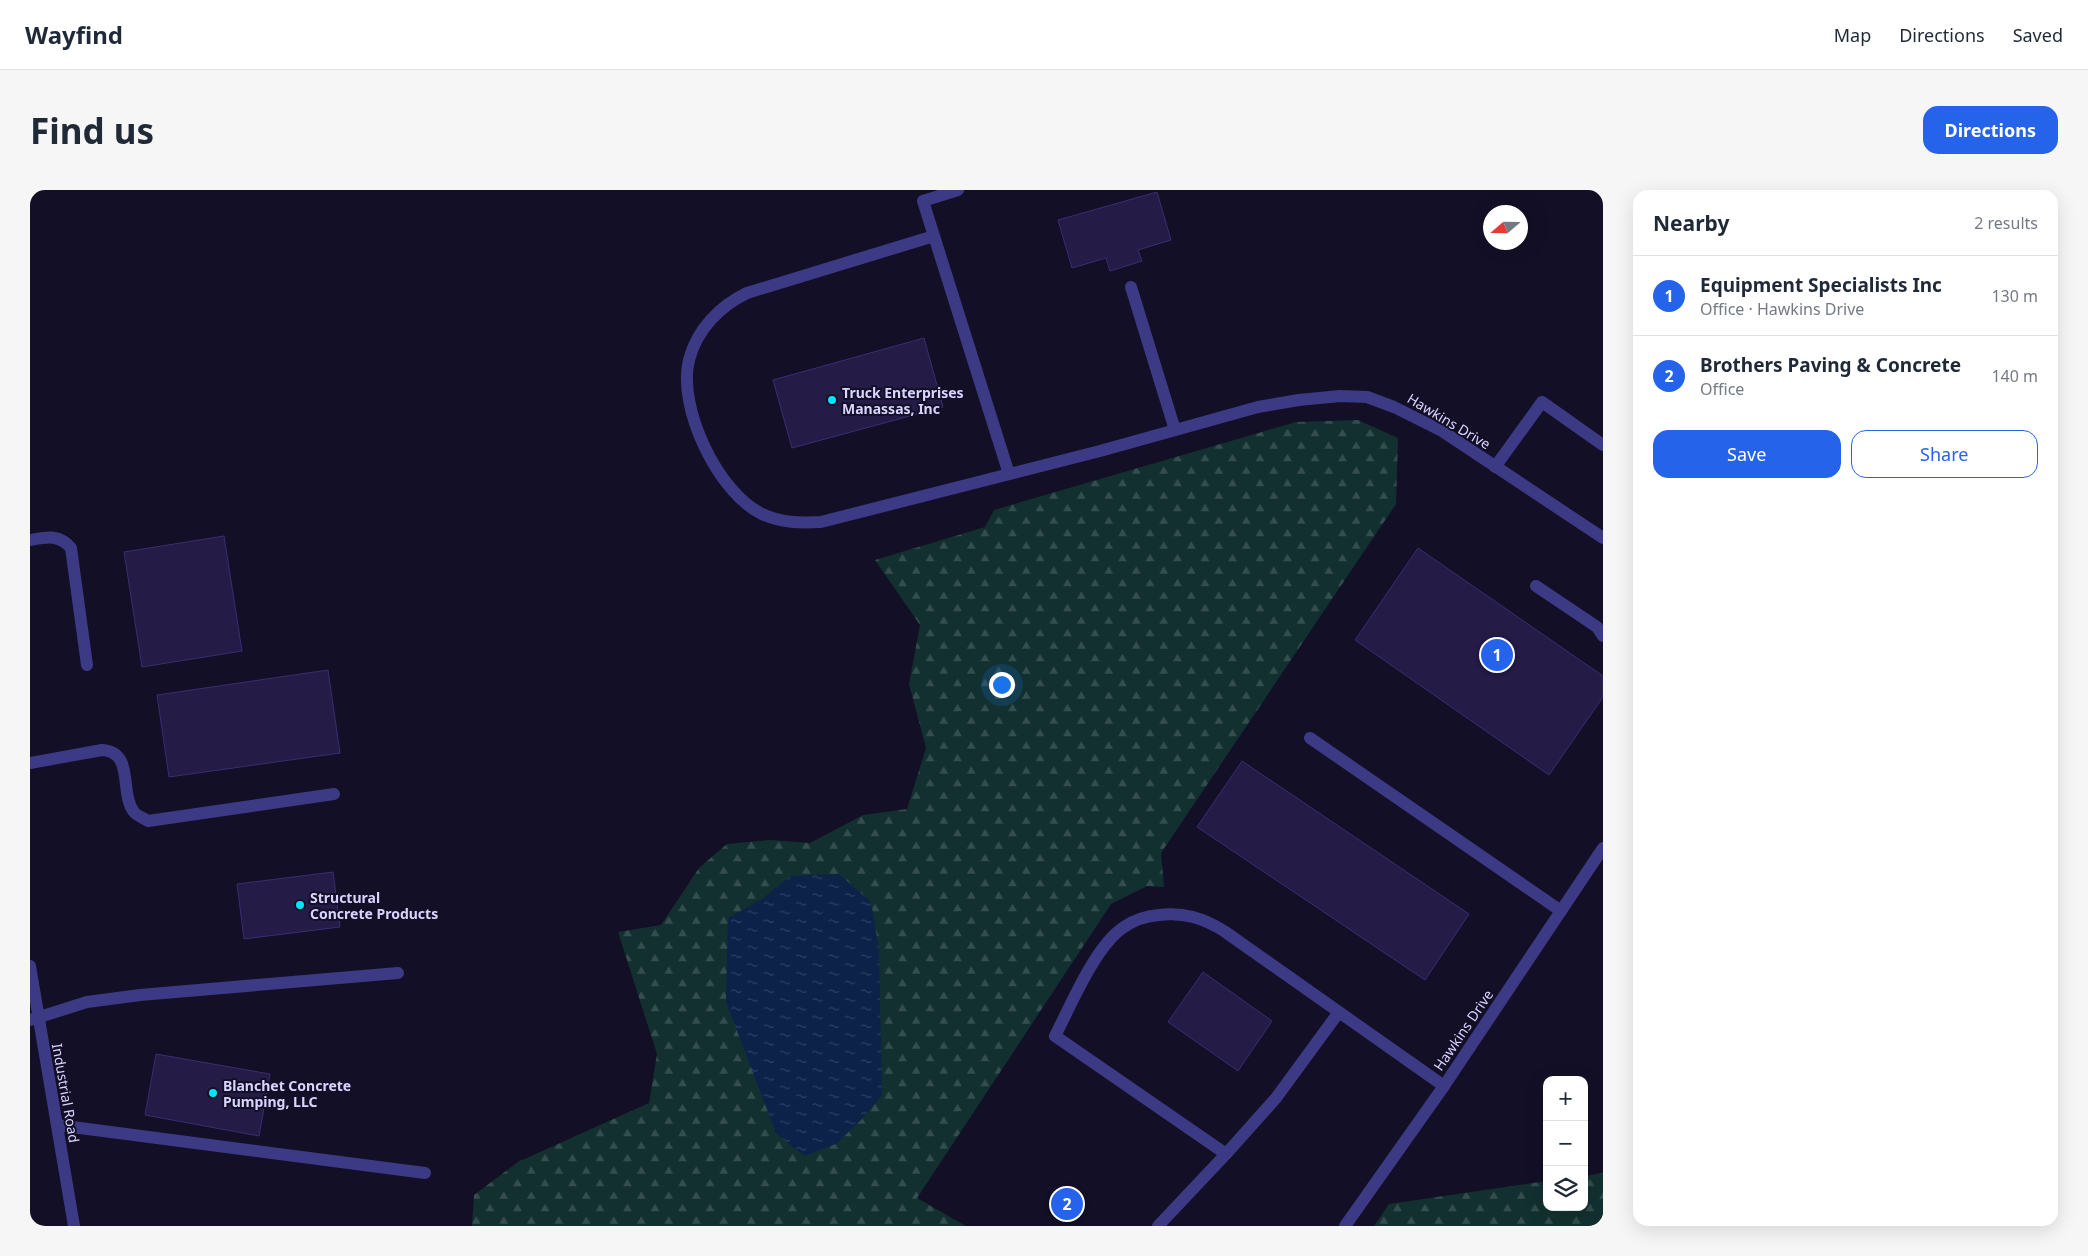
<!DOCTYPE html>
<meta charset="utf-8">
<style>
:root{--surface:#fff;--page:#f6f6f7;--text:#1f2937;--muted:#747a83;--line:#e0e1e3;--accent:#2563eb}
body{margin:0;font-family:"Noto Sans",sans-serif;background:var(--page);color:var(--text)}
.controls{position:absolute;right:15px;bottom:15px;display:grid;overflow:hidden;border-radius:10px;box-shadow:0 5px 20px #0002}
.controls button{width:45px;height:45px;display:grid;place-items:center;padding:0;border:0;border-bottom:1px solid var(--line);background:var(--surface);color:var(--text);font:25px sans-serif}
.compass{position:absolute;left:1453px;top:15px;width:45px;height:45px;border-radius:50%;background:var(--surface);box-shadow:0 5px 20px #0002;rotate:250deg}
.you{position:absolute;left:971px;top:494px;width:18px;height:18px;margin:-12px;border:4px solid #fff;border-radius:50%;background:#1a73e8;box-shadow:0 0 0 8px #1a73e833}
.badge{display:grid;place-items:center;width:32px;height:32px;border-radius:50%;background:var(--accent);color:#fff;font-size:16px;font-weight:700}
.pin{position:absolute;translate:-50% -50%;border:2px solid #fff;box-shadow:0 1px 5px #0006}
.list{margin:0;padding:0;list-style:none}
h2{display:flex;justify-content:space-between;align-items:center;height:65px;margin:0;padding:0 20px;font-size:21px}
h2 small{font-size:16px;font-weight:400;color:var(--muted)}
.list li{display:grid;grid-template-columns:32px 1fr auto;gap:15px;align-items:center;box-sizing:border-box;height:80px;padding:0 20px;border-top:1px solid var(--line)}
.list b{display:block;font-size:19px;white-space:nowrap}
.list p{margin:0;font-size:16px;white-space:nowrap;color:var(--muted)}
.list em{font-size:16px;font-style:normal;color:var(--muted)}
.actions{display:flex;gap:10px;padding:15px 20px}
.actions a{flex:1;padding:11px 0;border:1px solid var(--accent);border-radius:15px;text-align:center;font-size:18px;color:var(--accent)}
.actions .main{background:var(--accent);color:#fff}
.icon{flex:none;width:28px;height:28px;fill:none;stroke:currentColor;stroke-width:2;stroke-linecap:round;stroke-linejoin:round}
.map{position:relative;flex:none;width:1573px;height:1036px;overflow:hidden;border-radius:15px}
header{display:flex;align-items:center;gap:30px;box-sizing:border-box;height:70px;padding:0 25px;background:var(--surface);border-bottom:1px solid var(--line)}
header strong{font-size:24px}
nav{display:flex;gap:28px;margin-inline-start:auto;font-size:18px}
.intro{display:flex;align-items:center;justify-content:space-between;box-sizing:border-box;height:120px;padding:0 30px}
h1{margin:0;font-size:35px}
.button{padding:12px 22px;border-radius:15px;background:var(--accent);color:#fff;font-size:18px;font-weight:700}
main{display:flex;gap:30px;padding:0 30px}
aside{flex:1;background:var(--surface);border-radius:15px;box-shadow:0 5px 20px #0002}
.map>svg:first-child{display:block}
</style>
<header>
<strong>Wayfind</strong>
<nav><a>Map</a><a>Directions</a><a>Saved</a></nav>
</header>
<div class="intro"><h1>Find us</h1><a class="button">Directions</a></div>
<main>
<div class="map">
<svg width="1573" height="1036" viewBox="0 0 1573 1036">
<defs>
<pattern id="forest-firs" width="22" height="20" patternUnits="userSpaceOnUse" patternTransform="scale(1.25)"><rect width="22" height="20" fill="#12302f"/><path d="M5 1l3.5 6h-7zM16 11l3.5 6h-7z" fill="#344d4e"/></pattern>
<pattern id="water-ripples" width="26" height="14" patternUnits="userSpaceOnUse" patternTransform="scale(1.25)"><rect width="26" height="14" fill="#0c2248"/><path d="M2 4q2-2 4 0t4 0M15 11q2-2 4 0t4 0" fill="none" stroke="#2f4163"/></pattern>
</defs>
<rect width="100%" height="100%" fill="#130f26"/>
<g fill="url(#forest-firs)">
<polygon points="1328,230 1368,248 1366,314 1131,663 1134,697 1117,696 1081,714 887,1008 936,1036 442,1036 444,1005 488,972 619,913 627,864 588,742 631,735 669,678 697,654 740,650 780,653 833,625 877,619 896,558 879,494 890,435 845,370 955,337 964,320 1266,232"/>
<polygon points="1573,983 1573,1036 1344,1036 1359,1014 1517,991 1517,1017 1554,1017 1554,986"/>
</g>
<polygon fill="url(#water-ripples)" points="809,684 841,712 849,759 852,905 831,930 806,954 774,966 746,943 696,812 698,728 729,711 761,686"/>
<g fill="#241b47" stroke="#3b2d73">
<polygon points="1127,2 1141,50 1108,60 1112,71 1080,81 1076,68 1042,78 1028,30"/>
<polygon points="894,148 913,217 762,258 743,190"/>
<polygon points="194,346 212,461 112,477 94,362"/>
<polygon points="1388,358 1573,486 1573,507 1519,585 1325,450"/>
<polygon points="298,480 310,563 139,587 127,505"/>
<polygon points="1212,571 1439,724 1395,790 1167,637"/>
<polygon points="303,682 310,737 214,749 207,694"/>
<polygon points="1173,782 1242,831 1208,881 1138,832"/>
<polygon points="126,864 240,884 229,946 115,925"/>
</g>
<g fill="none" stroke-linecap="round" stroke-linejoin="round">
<g stroke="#3d3a85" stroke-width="12">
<polyline points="928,0 893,11 979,284"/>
<path d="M904 46 717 103C690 116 667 139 659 170 647 217 688 303 732 324 751 333 770 333 791 332L1070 261 1228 217 1269 210 1310 206 1337 207 1364 217 1412 241 1573 348"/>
<polyline points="1101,97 1145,240"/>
<polyline points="1465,277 1512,212 1573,255"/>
<path d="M0 350C17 347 29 344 41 358L57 475"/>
<polyline points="1506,396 1567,437 1573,446"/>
<polyline points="1280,548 1531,721"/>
<path d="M0 573 72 560C105 562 89 603 104 622 107 626 114 628 118 631L304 604"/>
<polyline points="0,776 44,1036"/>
<path d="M1309 822 1246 908 1196 964 1025 846C1041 815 1065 756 1094 737 1104 730 1117 726 1129 725 1154 722 1173 728 1194 741L1414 896"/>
<polyline points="0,830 57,812 110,805 368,783"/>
<polyline points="27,935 395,983"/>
<polyline points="1128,1036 1196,964"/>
<polyline points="1315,1036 1414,896 1573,658"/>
</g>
</g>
<g fill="#00e5ff" stroke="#130f26" stroke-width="2">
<circle cx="802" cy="210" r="5"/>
<circle cx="270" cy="715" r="5"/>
<circle cx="183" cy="903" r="5"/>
</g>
<g text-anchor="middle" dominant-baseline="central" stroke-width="4" stroke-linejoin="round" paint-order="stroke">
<g font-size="14" font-weight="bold" fill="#d9d4ff" stroke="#130f26" text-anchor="start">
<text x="812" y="202">Truck Enterprises<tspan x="812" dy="16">Manassas, Inc</tspan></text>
<text x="280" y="707">Structural<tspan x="280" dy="16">Concrete Products</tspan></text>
<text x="193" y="895">Blanchet Concrete<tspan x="193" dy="16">Pumping, LLC</tspan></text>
</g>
<g font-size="14" fill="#d9d4ff" stroke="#130f26">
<text transform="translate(1419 231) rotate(31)">Hawkins Drive</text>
<text transform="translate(1433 840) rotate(-56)">Hawkins Drive</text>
<text transform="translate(36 903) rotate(80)">Industrial Road</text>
</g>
</g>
</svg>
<div class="controls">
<button>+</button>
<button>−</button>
<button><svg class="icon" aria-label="layers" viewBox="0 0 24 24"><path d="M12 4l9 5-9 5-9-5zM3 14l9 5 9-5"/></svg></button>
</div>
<svg class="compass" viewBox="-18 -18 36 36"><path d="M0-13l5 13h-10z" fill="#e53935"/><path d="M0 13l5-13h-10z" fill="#747a83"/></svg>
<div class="you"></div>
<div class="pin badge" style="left:1467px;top:465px">1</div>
<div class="pin badge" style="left:1037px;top:1014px">2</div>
</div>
<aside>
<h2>Nearby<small>2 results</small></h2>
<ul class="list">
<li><span class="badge">1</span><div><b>Equipment Specialists Inc</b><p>Office · Hawkins Drive</p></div><em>130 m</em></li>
<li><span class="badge">2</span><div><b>Brothers Paving &amp; Concrete</b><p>Office</p></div><em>140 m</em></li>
</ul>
<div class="actions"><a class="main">Save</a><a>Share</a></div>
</aside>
</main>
